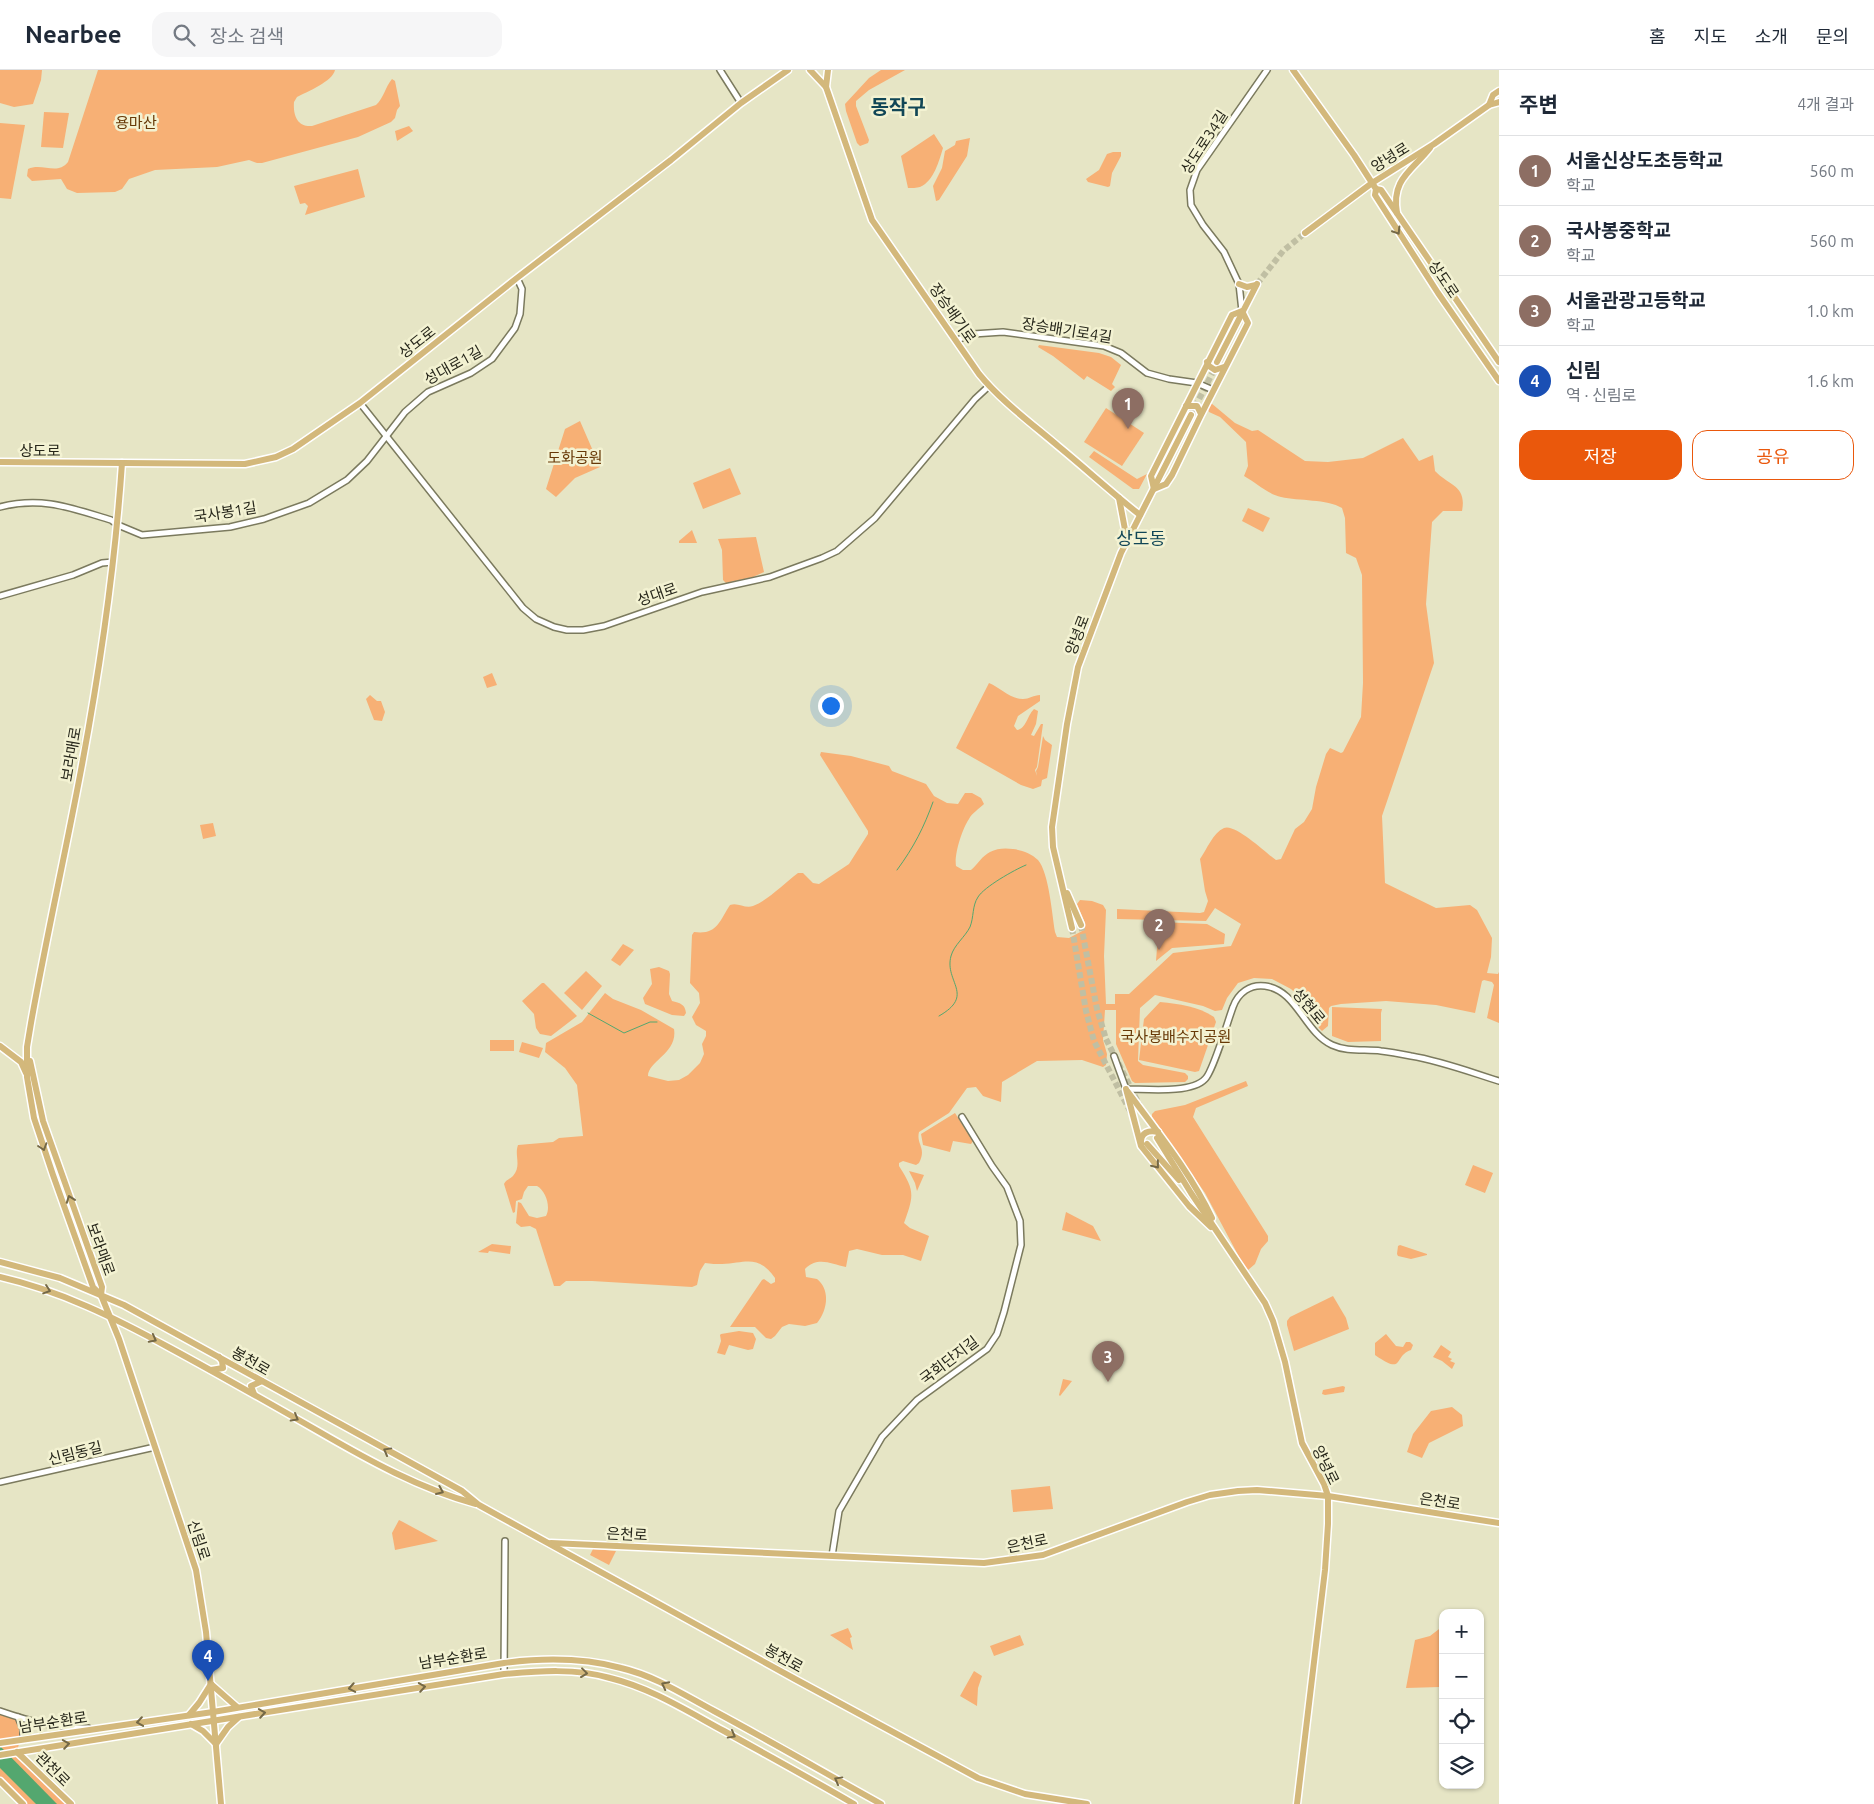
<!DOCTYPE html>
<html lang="ko">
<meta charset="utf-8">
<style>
:root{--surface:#fff;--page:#f6f6f7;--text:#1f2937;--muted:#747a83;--line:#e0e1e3;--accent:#ea580c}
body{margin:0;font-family:Ubuntu,"Noto Sans KR",sans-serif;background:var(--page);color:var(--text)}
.controls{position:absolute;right:15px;bottom:15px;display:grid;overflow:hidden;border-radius:10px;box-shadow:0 1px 4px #0004}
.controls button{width:45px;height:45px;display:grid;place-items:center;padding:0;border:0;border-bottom:1px solid var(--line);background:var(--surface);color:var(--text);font:25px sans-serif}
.you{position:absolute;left:830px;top:635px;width:18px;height:18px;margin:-12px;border:4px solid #fff;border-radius:50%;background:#1a73e8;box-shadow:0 0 0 8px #1a73e833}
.badge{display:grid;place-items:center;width:32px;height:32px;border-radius:50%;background:var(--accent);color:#fff;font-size:16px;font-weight:700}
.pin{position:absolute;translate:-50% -41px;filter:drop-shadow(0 1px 2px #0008)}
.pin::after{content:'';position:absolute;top:26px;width:18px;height:15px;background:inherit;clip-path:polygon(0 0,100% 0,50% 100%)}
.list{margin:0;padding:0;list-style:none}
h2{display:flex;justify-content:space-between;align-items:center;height:65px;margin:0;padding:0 20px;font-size:21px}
h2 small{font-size:16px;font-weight:400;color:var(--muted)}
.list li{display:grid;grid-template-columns:32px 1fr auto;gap:15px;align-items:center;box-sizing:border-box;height:70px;padding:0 20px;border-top:1px solid var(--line)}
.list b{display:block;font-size:19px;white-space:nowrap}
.list p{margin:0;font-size:16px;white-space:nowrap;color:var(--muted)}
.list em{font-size:16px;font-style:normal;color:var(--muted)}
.actions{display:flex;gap:10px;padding:15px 20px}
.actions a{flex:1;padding:11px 0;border:1px solid var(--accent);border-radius:15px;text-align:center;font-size:18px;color:var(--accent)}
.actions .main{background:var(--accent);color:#fff}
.icon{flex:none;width:28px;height:28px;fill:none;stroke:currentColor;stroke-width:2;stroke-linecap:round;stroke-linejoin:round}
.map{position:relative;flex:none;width:1499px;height:1734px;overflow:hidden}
header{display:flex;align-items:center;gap:30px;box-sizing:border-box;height:70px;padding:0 25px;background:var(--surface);border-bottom:1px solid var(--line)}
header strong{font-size:24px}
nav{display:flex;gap:28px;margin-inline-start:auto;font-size:18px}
.search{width:350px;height:45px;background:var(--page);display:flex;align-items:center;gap:12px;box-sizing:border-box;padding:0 18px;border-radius:15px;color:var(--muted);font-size:19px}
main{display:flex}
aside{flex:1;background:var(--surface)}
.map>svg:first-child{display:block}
</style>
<header>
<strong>Nearbee</strong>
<div class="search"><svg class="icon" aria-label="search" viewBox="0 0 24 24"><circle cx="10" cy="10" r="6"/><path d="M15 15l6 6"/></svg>장소 검색</div>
<nav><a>홈</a><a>지도</a><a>소개</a><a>문의</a></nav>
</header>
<main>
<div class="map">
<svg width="1499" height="1734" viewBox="0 0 1499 1734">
<rect width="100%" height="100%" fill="#e6e5c5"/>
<g fill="#f7b075">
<polygon points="0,0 42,0 41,10 33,34 14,37 0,33"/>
<path d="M98 0H335C333 11 307 22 297 27L294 32C293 45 297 57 312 56L376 35C384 28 385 17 392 9L395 11 400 36 397 40 395 48 391 52 358 67 262 93H257L249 90 217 97 155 100 129 109 122 119 115 122 77 123 67 119 61 109 32 111 27 106 28 99C42 92 57 106 68 92Z"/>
<polygon points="881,0 905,0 869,20 856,31 856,36 869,70 868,73 860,76 857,73 846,41 845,34 869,8"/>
<polygon points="44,42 69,43 63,78 41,77"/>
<polygon points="0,53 25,55 11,129 0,128"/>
<polygon points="409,56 413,61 397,71 395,61"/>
<path d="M934 64 943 78C939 91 934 111 920 117 917 118 911 118 908 118L901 86Z"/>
<polygon points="970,68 967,86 939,130 936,131 933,116 942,98 945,81 955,75 956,71"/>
<polygon points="1113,82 1121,82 1121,86 1112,103 1110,116 1108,117 1088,112 1086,109 1099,100 1107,84"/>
<polygon points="358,99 365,127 305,145 308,136 305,133 300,134 294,116"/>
<polygon points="1039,275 1099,283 1111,287 1121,295 1112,314 1115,317 1111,321 1087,306 1084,310 1053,286 1038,277"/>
<path d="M1211 333 1235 353 1252 361 1258 360 1305 391 1328 392 1363 388 1403 368 1419 391 1433 385 1435 401C1449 416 1467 415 1462 441H1443L1432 452 1426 534 1434 593 1382 746 1385 813 1436 838 1470 835 1477 840 1492 868 1491 887 1487 903 1498 904 1499 902V953L1487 948 1494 915 1492 912 1484 910 1482 911 1475 943 1436 935 1386 931 1341 934 1331 936 1329 938 1328 956 1322 961 1319 958 1304 931 1291 919 1272 909 1254 908 1238 913 1227 928 1222 940 1215 941 1203 936 1155 925 1140 938 1138 991 1143 995 1185 1003 1188 1006V1009L1185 1012 1135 1013 1132 1011 1116 974V940H1105L1103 970 1107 984 1106 995 1103 997 1082 990 1037 991 1002 1012 1001 1032 983 1026 976 1017 967 1018 949 1043 919 1062C916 1075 927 1077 919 1093L916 1095 903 1091 899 1093V1096C915 1121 914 1125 904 1153L910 1158 929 1166 921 1191 903 1185H882L857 1179 849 1181 846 1197C831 1194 818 1186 805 1199L806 1207 817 1209C831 1220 827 1241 817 1253L805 1256 789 1254 782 1257 775 1266 771 1269 766 1268 755 1257H730L762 1210 764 1209 771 1214 775 1212V1208C758 1184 746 1193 722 1194 716 1194 711 1194 705 1193L700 1201 697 1215 692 1217 592 1211H566L560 1216H554L536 1159 530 1156 521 1157 516 1153 518 1132 521 1133 529 1146 537 1148 546 1146C551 1137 546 1121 537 1116H528L524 1122 522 1129 516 1131 515 1142 513 1143 504 1114C506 1110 510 1109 513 1106 522 1095 514 1086 518 1075L553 1072 559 1068 583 1066 577 1015 565 998 545 982 546 973 582 952 605 923 613 929 641 940 674 959C678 983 648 991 648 1006L668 1011 679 1010 688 1005 700 993 704 984 702 974 706 966V961L696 955 692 947 700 933 699 923 690 913 692 865 694 862C717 865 719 852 730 835 738 832 745 839 753 836 770 829 783 814 798 803H803L813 813 819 814 849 794 868 764V761L820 685 821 682 851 686 889 696 892 701 926 714 934 726 947 733 958 734 965 723H972L981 728 984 734C979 739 972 743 969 749 962 759 954 785 956 796L963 800H971C978 794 982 786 990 782 997 778 1006 778 1013 779 1022 780 1032 784 1038 790 1049 803 1052 844 1055 862L1057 867 1069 868 1084 860 1085 853 1077 834 1080 830 1092 831 1103 835 1106 840 1104 886 1106 934H1115V924H1129L1173 883 1231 876 1241 854 1215 838 1206 851 1117 849V839L1200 843 1204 842 1208 831 1205 821 1200 789C1207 779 1213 763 1224 758 1235 753 1266 783 1276 790L1281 789 1295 759 1304 752 1312 739 1316 717 1326 684 1330 678 1341 683 1343 682 1361 647 1363 613 1362 505 1356 488 1346 483 1345 448 1342 438C1327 429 1299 431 1281 427 1268 424 1255 412 1244 406L1248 396 1246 372 1220 347 1209 342 1208 339Z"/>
<polygon points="1106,338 1144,363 1122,396 1084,372"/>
<polygon points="580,351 600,397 575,408 556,427 546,419 565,359"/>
<polygon points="1094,381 1137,409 1147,404 1139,419 1133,419 1089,387"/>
<polygon points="730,398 741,424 703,439 693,413"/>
<polygon points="1248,438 1270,448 1263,462 1242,451"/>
<polygon points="692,460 697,473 679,473 679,471"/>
<polygon points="756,467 764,502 753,507 726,513 723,510 722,480 718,469"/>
<polygon points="492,603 497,615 487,618 483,607"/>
<path d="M989 613C1001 618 1010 629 1023 629 1029 629 1034 625 1040 625V631L1018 646 1014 656 1017 660C1026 659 1027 646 1034 639L1038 641 1036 654 1031 665 1034 666 1041 654H1043L1037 697 1035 700 1037 706 1036 701 1038 697 1043 666 1045 670 1052 675 1047 708 1042 710 1041 716 1033 719 1021 715 956 678Z"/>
<polygon points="370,625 377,631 381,631 385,642 382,651 374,650 366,629"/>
<polygon points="213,753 216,766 203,769 200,755"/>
<polygon points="1159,852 1207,854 1225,864 1224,874 1172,878 1156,891"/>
<polygon points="623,874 634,880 620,896 611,890"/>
<path d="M659 897 669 901 670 904 669 924 672 931C680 933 685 934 686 943L684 946 672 945 645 934 643 928 652 914 650 899Z"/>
<polygon points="586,901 602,916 582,940 564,923"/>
<polygon points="542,913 544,913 577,946 551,966 540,964 536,958 534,944 522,931"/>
<path d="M1160 932C1180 934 1197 936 1214 947L1216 952 1199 1001 1195 1002 1139 990 1144 949Z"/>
<polygon points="1332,937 1382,939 1381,943 1381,971 1348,972 1332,966"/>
<rect x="490" y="970" width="24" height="11"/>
<polygon points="522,972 543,978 539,988 519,982"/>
<polygon points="1246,1011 1248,1016 1196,1038 1193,1047 1268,1166 1268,1171 1261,1179 1255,1194 1248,1200 1245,1198 1205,1123 1152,1047 1152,1044 1155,1041 1185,1035"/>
<polygon points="955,1043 973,1071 971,1074 953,1071 950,1082 923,1075 921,1064"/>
<polygon points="1473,1095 1493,1103 1485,1123 1465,1115"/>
<polygon points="909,1101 924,1105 917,1121 915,1113"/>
<polygon points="1066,1142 1093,1156 1101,1171 1062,1160"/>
<polygon points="492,1174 511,1176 510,1184 489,1181 488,1183 478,1182"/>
<polygon points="1400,1175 1427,1184 1427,1185 1411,1189 1398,1186 1397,1184 1398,1176"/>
<polygon points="1333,1226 1346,1248 1349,1259 1294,1281 1287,1255 1287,1251 1290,1247"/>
<polygon points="739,1261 753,1263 756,1269 753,1279 748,1280 729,1275 725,1285 717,1283 721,1271 720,1265 721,1264"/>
<path d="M1386 1264 1396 1276 1403 1277 1406 1272H1410L1413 1275 1411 1280C1393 1286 1405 1306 1375 1285V1273Z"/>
<polygon points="1441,1275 1451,1282 1448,1287 1452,1289 1450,1291 1455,1293 1452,1299 1442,1291 1433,1287"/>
<polygon points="1063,1309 1072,1311 1060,1326 1059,1325"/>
<polygon points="1343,1316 1345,1317 1344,1322 1325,1325 1322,1324 1323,1320"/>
<polygon points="1452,1337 1462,1345 1463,1356 1429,1373 1422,1388 1407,1382 1413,1364 1431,1341"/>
<polygon points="1050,1416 1053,1439 1013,1442 1011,1420"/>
<polygon points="399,1450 403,1452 438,1471 395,1480 392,1463"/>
<polygon points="593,1479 616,1481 609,1495 590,1485"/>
<polygon points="1443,1556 1443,1614 1440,1617 1406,1618 1415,1570 1430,1566"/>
<polygon points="848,1558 852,1567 850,1568 853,1580 830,1565"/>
<polygon points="1020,1565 1024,1575 994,1586 990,1576"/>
<polygon points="974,1601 982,1606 978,1618 977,1636 960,1626"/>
<path d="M0 1642 16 1648C23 1661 21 1670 16 1683L68 1734H25L0 1709Z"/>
</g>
<polygon fill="#54a76f" points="0,1676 57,1734 36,1734 0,1698"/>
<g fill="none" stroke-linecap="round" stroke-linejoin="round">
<g stroke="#54a76f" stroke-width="1">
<path d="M897 800C914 777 924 757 933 732"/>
<polyline points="588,943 624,963 650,952 657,952"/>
<path d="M939 946C976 925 944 912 951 886 954 875 965 867 970 857 974 847 972 836 978 827 984 817 1014 800 1026 795"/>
</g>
<g stroke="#c0bfa3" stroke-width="6" stroke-dasharray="6 3" stroke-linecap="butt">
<polyline points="1257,214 1283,181 1305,163"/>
<polyline points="1191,345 1216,296"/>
<polyline points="1081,855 1097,939 1106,969 1139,1034"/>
<polyline points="1072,858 1086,941 1094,971 1131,1043"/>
</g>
<g stroke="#7b7a5e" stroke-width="8">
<g id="minor">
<polyline points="720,0 741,33"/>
<polyline points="1242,241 1239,214 1224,182 1203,155 1191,135 1190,120 1197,100 1267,0"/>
<polyline points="957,270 973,264 1003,262 1104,276 1121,283 1147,303 1169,309 1197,313 1213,320"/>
<polyline points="360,333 523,538 536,549 554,557 567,560 583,560 604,556 702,522 770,507 822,488 837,481 875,448 975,329 989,316"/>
<path d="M0 437C42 426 71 438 111 450L118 455 142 465 230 457 264 449 309 433 347 410 367 391 405 342 428 322 471 303 492 289 515 258 520 244 522 219 517 208"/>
<polyline points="0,526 73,505 102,493 113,492"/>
<path d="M1114 986 1126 1019C1146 1019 1191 1024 1205 1009 1213 1002 1228 950 1233 937 1238 923 1250 914 1265 916 1297 920 1304 962 1332 975 1347 982 1365 979 1381 981 1391 982 1401 984 1411 986 1441 991 1470 1002 1499 1011"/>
<polyline points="0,1412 155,1377"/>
<polyline points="832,1486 839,1441 882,1367 917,1330 987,1279 997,1264 1004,1242 1021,1175 1020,1151 1007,1117 992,1096 962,1047"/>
<polyline points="504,1604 505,1471"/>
<path d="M0 1641C29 1651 58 1659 88 1658"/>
<polyline points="18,1647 23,1659 23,1670"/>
</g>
</g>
<g stroke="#fff" stroke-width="9">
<g id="major">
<polyline points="810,0 826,17"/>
<path d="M828 0 826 17 872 150 979 304C1001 331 1031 353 1058 376 1086 399 1112 423 1140 445"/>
<polyline points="1293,0 1354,85 1376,119 1375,125 1438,223 1499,311"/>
<polyline points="1489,35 1493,25 1499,21"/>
<polyline points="1376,119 1381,120 1499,292"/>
<path d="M1397 143C1391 109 1412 101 1430 78"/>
<polyline points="1305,163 1372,113 1434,74 1489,35 1499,32"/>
<polyline points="1239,214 1247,217 1256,215"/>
<polygon points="1242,241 1248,253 1201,345 1172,405 1166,414 1154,419 1151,406 1232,245"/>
<polyline points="1207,292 1209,296 1215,300 1224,297"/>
<polyline points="1217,292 1257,214"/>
<polyline points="1186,336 1197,336 1201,344"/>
<polyline points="0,392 245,394 276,387 293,379 360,333 517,208 671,90 741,33 788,0"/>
<path d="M122 393C115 496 100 599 81 700 65 785 46 869 31 953L27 977V1007L34 1048 53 1105 93 1217 101 1225 119 1269 196 1500 206 1562 221 1734"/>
<polyline points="1119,428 1127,470"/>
<polyline points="1067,823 1081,855"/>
<polyline points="1072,858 1053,777 1052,757 1067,654 1078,597 1121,483 1191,345"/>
<polyline points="0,976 21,992 26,1003"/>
<polyline points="30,991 43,1051 102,1217 101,1225"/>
<polyline points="1126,1019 1141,1076 1189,1136 1211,1157"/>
<path d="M1128 1022C1158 1063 1190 1102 1212 1148"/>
<polyline points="1157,1068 1191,1123 1265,1233 1273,1251 1285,1292 1302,1373 1324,1414 1328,1426 1328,1454 1325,1500 1297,1734"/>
<path d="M1141 1074C1140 1062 1149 1060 1158 1062"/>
<polyline points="1147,1074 1179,1110"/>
<polyline points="0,1192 60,1208 124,1235 462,1421 479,1435 795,1609 978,1708 1025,1724 1087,1734"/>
<path d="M0 1207C61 1221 115 1248 170 1278 220 1305 269 1333 318 1361 368 1390 420 1419 476 1434"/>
<polyline points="211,1300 223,1298 222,1291 219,1287"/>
<polyline points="254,1324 251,1316 262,1311"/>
<polyline points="551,1473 984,1493 1043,1485 1187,1432 1210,1425 1238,1421 1257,1420 1328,1426 1499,1453"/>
<polyline points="211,1614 237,1637"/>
<polyline points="189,1645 199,1633 211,1614"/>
<polyline points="191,1654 203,1661 216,1674"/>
<path d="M0 1673 213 1642 504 1593C542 1588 584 1588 621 1598 655 1606 684 1625 714 1641 770 1671 825 1703 881 1734"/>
<polyline points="216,1674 228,1657 239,1647"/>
<polyline points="17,1682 71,1734"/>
<path d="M0 1685 504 1604C539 1601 576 1598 610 1608 651 1618 687 1641 724 1661 767 1685 811 1709 854 1734"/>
<polyline points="0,1711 23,1734"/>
</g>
</g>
<use href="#minor" stroke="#fff" stroke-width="5"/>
<use href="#major" stroke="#d3b87b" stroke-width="6"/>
</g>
<defs><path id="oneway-chevron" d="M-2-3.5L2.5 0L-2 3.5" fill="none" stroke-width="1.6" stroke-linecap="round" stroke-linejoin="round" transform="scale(1.25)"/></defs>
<g stroke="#746846">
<use href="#oneway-chevron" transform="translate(1397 161) rotate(58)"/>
<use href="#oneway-chevron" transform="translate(43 1077) rotate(72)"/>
<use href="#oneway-chevron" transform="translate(1156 1095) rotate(51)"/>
<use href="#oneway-chevron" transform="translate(70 1129) rotate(-110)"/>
<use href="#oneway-chevron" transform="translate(47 1220) rotate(19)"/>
<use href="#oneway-chevron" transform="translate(153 1269) rotate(28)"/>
<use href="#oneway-chevron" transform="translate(295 1348) rotate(30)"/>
<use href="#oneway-chevron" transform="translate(387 1381) rotate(-151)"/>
<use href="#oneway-chevron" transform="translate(440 1421) rotate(23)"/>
<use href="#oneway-chevron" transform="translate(584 1603) rotate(7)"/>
<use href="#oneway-chevron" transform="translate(665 1615) rotate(-153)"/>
<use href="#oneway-chevron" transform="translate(422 1617) rotate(-9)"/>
<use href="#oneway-chevron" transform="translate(352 1618) rotate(170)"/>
<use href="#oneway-chevron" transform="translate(262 1643) rotate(-9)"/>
<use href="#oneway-chevron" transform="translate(140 1652) rotate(172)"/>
<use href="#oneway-chevron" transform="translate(732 1665) rotate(29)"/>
<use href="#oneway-chevron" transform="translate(66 1674) rotate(-9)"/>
<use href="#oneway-chevron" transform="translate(838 1710) rotate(-151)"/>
</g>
<g text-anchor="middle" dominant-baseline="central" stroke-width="5" stroke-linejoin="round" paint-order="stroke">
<g font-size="15" fill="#683907" stroke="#f3f2d2">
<text x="136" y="52">용마산</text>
<text x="575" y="387">도화공원</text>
<text x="1176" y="966">국사봉배수지공원</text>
</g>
<g font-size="15" fill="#27271b" stroke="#f3f2d2">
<text transform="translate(1204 72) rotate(-57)">상도로34길</text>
<text transform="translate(1390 87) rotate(-32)">양녕로</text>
<text transform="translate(1444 209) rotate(56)">상도로</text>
<text transform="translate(953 243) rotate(55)">장승배기로</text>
<text transform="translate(1067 260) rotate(9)">장승배기로4길</text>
<text transform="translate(417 272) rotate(-38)">상도로</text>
<text transform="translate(453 295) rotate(-29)">성대로1길</text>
<text x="40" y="380">상도로</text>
<text transform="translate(225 442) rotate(-9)">국사봉1길</text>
<text transform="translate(657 524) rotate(-19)">성대로</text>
<text transform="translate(1077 565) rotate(-69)">양녕로</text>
<text transform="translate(71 684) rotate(-80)">보라매로</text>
<text transform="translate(1309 936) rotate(50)">성현로</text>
<text transform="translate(101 1179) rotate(70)">보라매로</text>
<text transform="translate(949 1290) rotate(-37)">국회단지길</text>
<text transform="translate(251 1291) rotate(30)">봉천로</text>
<text transform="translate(75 1383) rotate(-14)">신림동길</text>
<text transform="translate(1326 1395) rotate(64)">양녕로</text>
<text transform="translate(1440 1431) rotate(9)">은천로</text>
<text transform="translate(627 1464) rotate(3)">은천로</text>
<text transform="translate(199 1470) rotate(72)">신림로</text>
<text transform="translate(1027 1473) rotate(-12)">은천로</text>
<text transform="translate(453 1588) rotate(-9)">남부순환로</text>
<text transform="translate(784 1588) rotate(29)">봉천로</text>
<text transform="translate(53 1652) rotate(-9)">남부순환로</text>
<text transform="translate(53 1699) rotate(45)">관천로</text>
</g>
<g font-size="18" fill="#114656" stroke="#f3f2d2">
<text x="1141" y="468">상도동</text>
</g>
<g font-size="20" font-weight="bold" fill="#114656" stroke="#f3f2d2">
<text x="898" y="36">동작구</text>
</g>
</g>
</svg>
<div class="controls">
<button>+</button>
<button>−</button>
<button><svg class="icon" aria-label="locate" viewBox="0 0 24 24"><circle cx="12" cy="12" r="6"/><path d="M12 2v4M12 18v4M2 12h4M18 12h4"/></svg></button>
<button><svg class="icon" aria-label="layers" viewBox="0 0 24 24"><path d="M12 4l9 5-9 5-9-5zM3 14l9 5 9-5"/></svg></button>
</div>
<div class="you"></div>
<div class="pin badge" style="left:1128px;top:359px;background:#8d6e63">1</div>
<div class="pin badge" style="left:1159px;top:880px;background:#8d6e63">2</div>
<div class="pin badge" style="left:1108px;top:1312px;background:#8d6e63">3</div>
<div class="pin badge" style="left:208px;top:1611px;background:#1a4fb4">4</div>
</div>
<aside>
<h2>주변<small>4개 결과</small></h2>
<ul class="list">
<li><span class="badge" style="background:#8d6e63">1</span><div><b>서울신상도초등학교</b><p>학교</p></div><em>560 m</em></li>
<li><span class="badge" style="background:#8d6e63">2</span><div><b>국사봉중학교</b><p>학교</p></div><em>560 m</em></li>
<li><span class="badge" style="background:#8d6e63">3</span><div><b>서울관광고등학교</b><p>학교</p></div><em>1.0 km</em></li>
<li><span class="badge" style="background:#1a4fb4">4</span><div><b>신림</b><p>역 · 신림로</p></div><em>1.6 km</em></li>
</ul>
<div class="actions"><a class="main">저장</a><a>공유</a></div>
</aside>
</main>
